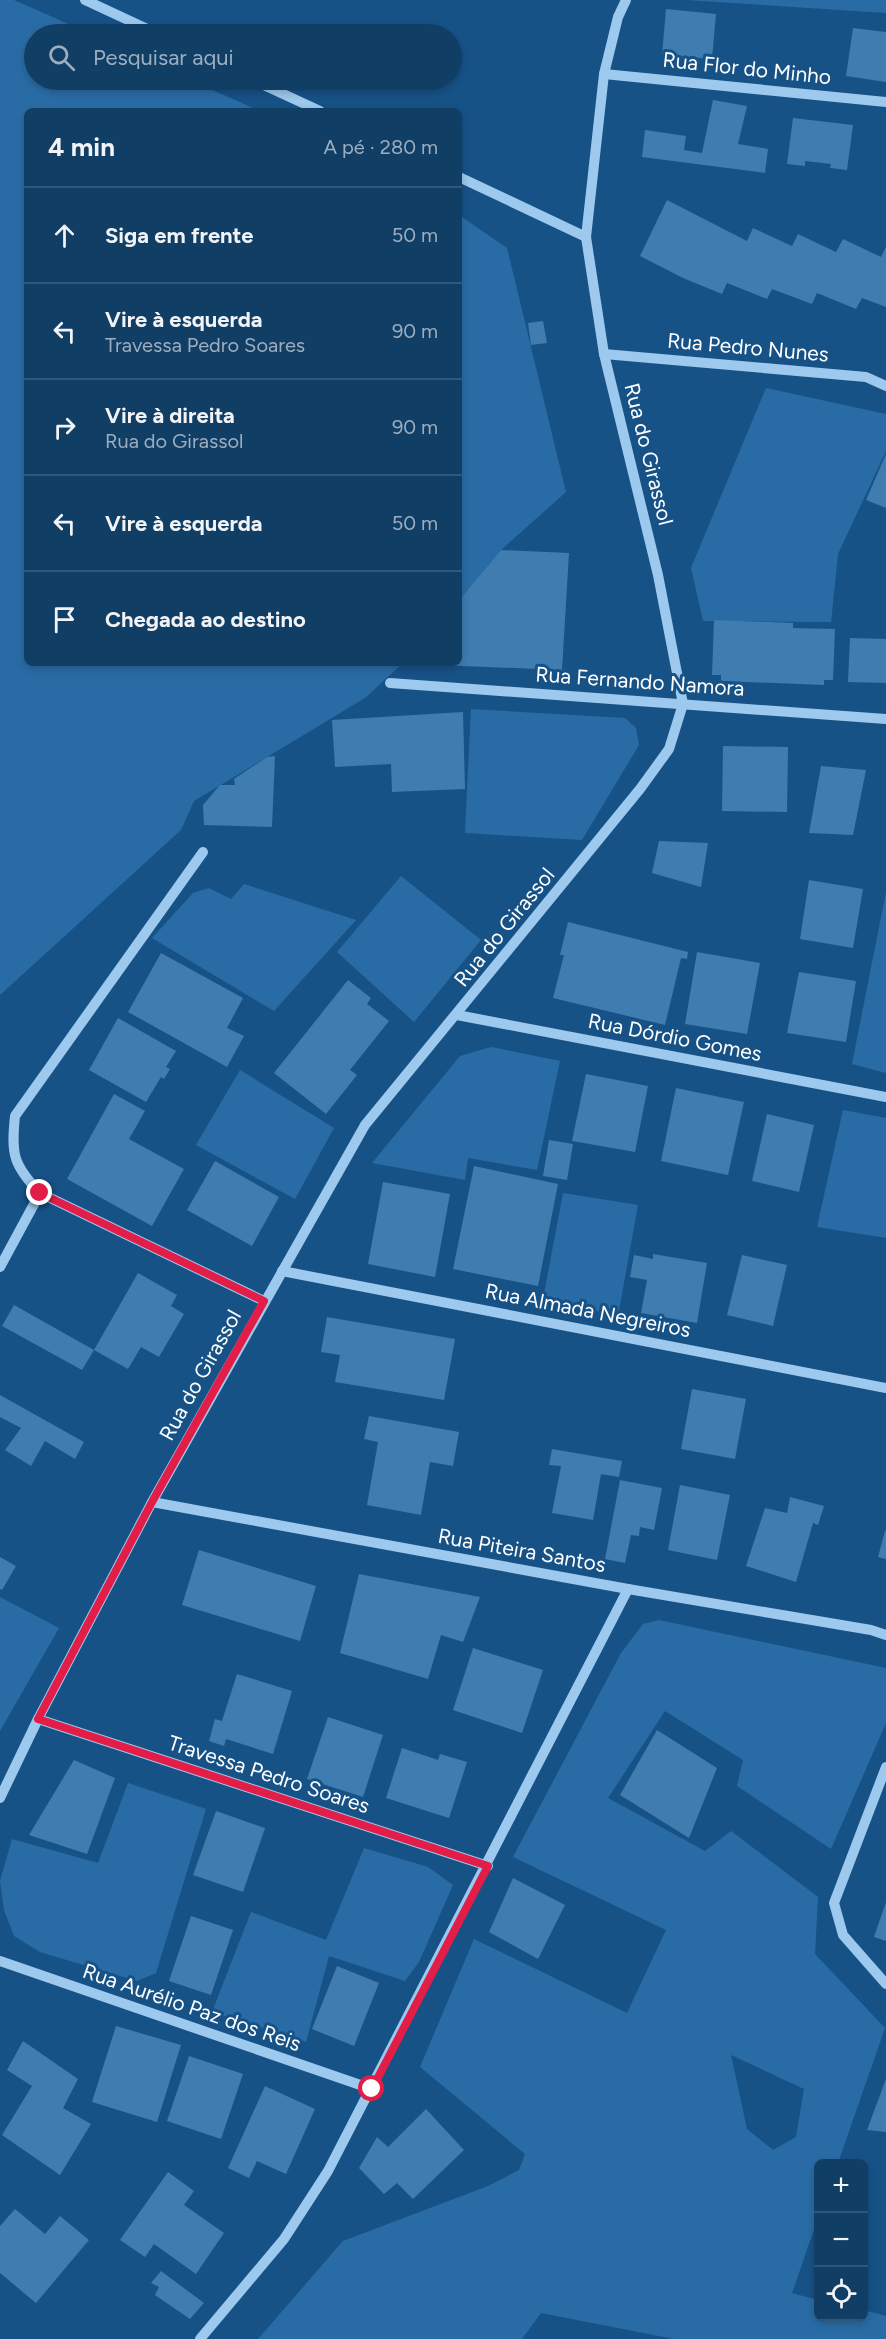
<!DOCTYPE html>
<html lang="pt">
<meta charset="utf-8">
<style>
:root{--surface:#113e65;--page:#1a456b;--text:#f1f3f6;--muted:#9caebf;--line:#305779}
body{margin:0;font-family:Figtree,sans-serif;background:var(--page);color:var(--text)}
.controls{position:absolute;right:18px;bottom:18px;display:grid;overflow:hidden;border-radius:9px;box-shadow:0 3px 9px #0003}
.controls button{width:54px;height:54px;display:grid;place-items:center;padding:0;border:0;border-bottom:2px solid var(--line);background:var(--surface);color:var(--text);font:30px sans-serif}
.stop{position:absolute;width:18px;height:18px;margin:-14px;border:4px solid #e11d48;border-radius:50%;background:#fff}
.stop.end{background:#e11d48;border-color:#fff;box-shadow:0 2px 6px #0008}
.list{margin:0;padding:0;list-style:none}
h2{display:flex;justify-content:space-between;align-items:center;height:78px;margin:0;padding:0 24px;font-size:26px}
h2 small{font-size:20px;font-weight:400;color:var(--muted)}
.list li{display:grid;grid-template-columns:39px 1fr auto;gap:18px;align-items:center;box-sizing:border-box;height:96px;padding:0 24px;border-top:2px solid var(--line)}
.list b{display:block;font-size:22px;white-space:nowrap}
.list p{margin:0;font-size:20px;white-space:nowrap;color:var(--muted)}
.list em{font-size:20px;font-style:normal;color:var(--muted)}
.icon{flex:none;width:33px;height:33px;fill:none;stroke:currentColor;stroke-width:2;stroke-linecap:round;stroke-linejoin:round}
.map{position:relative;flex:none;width:886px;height:2339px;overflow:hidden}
.search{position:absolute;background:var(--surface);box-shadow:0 3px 9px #0003;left:24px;top:24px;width:438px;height:66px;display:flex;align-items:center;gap:15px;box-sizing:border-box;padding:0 21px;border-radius:33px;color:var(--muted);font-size:22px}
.panel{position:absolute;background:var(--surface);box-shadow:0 3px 9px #0003;left:24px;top:108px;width:438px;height:558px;border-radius:9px}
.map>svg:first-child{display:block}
</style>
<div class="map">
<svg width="886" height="2339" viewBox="0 0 886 2339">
<rect width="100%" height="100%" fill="#175287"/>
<g fill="#296ca5" fill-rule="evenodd">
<polygon points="0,0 14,0 91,34 34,34 34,80 190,80 260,111 27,111 27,663 403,663 365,698 194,801 181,830 0,995"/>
<polygon points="687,0 886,0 886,13"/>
<polygon points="459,215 507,248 566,492 501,550 459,600"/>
<polygon points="766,388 886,414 886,451 838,554 831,622 703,621 691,568"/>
<polygon points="471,709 625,718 636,728 639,745 582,840 465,833"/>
<polygon points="401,876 481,940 414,1022 337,952"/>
<polygon points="244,884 356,920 274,1011 152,938 193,893 209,888 231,899"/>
<polygon points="886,892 886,1073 852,1064"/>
<polygon points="491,1047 560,1061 537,1170 468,1158 465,1180 372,1163 460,1056"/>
<polygon points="240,1070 334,1128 295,1199 196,1145"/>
<polygon points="843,1110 886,1118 886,1238 817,1227"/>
<polygon points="563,1193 638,1205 618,1316 543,1299"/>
<polygon points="0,1597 59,1628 0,1731"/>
<path d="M659 1620 886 1668V1723L831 1849 737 1786 743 1760 665 1711 608 1798 705 1851 731 1831 818 1897 815 1954 885 2028 838 2163 818 2164V2218L792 2293 818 2300V2316H864V2310L886 2316V2339H674L541 2313 522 2339H258L343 2241 488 2186 519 2170 525 2154 420 2067 474 1939 627 2013 666 1930 513 1857 621 1653 643 1624ZM731 2055 804 2089 796 2137 773 2150 747 2129Z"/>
<polygon points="128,1783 206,1809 156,1973 137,1981 40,1952 14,1936 4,1910 0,1881 12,1839 98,1863"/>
<polygon points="364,1848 428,1867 453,1885 419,1962 405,1981 329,1956 306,2042 212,2012 251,1912 326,1940"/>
</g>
<g fill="#3f7cb0">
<polygon points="666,9 716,14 712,59 662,55"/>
<polygon points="853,28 886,32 886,82 846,76"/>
<polygon points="713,100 747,106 738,144 768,149 765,173 642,157 645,130 686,136 684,150 702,153"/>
<polygon points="793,118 853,125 847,170 830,168 831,164 805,161 805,166 787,164"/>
<polygon points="667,200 747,241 753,228 792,246 798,234 836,252 843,239 881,257 886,247 886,307 862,298 856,309 817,293 812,304 772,289 767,299 727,283 722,294 683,278 640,256"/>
<polygon points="543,321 547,343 531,345 528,323"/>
<polygon points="886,454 886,508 866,500"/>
<polygon points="501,550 569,553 562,670 439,665 459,663 459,600"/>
<polygon points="714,620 793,623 793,628 835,629 833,680 824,680 824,685 721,681 721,675 712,675"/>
<polygon points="850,638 886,639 886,683 848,682"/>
<polygon points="463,712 465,789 392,792 391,764 335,767 332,720"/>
<polygon points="723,746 788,747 787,812 722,811"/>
<polygon points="275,756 272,827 204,825 203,805 220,785 235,785 234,779 267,757"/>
<polygon points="821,766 866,770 853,835 809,833"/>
<polygon points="659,841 708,843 701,887 652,873"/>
<polygon points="809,880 863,889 853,948 800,939"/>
<polygon points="568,922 688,952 687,959 681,958 665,1025 553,998 564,955 560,955"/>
<polygon points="697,952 760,963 747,1034 685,1024"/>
<polygon points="161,953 243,998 227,1028 244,1036 227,1067 128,1012"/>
<polygon points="799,972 856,981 846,1042 787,1033"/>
<polygon points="348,980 371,998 367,1004 389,1021 350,1070 357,1075 326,1114 274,1073"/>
<polygon points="118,1018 176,1051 166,1067 170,1069 164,1079 161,1077 146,1102 89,1070"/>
<polygon points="586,1074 648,1086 635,1152 572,1141"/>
<polygon points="676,1088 744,1102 728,1175 661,1161"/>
<polygon points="114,1094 145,1111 129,1139 184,1169 152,1226 67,1179"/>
<polygon points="767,1114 814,1125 799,1192 752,1181"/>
<polygon points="549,1140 573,1144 567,1180 543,1176"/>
<polygon points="215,1161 279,1197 252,1246 187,1210"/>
<polygon points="474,1166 558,1184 538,1286 453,1269"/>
<polygon points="383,1182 450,1194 435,1277 368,1264"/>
<polygon points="653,1254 707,1263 697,1323 641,1313 647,1280 630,1277 634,1255 653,1259"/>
<polygon points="742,1255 787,1265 773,1326 727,1315"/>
<polygon points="138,1273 177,1295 171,1306 184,1314 159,1357 141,1347 128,1369 94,1350"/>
<polygon points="14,1305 94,1350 82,1370 2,1326"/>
<polygon points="327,1317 455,1339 444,1400 335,1382 340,1355 321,1352"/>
<polygon points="692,1389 746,1399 735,1459 681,1449"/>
<polygon points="0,1395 84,1442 75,1459 45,1441 31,1466 5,1450 21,1428 0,1417"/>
<polygon points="369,1416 459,1432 453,1466 430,1462 421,1515 367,1505 378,1442 364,1439"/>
<polygon points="552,1449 622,1461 619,1477 601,1474 593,1520 552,1513 561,1466 549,1465"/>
<polygon points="620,1480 662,1488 654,1530 640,1527 639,1536 631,1535 625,1563 605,1559"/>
<polygon points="680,1485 730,1495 717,1560 668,1550"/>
<polygon points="790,1497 824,1506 818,1525 813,1523 796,1582 746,1566 765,1508 787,1513"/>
<polygon points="885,1531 886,1531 886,1559 878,1557"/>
<polygon points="199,1550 316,1586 300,1641 182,1605"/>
<polygon points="0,1557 16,1566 2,1590 0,1589"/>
<polygon points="359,1574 480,1597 463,1642 441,1635 428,1679 340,1653"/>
<polygon points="473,1648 543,1670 522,1733 453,1710"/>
<polygon points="237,1674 292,1691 273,1754 226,1739 224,1746 209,1741 215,1719 222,1721"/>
<polygon points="328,1717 383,1735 363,1797 307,1779"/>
<polygon points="657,1730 717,1768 689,1838 620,1795"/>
<polygon points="402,1748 438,1760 440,1754 467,1762 449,1818 386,1798"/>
<polygon points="74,1760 115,1778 87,1854 29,1835"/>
<polygon points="216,1811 265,1828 243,1892 193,1875"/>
<polygon points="513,1878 565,1905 538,1959 489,1932"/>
<polygon points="886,1902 886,1941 874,1937"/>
<polygon points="191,1916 233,1930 211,1995 169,1981"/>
<polygon points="337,1966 379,1983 354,2046 312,2029"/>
<polygon points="116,2026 181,2045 157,2122 92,2102"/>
<polygon points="23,2041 78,2079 63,2108 91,2124 60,2175 2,2135 32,2086 7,2070"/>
<polygon points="189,2056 243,2074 221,2139 167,2121"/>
<polygon points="886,2079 886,2132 867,2130"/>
<polygon points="265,2086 315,2109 286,2174 257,2161 249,2178 228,2168"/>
<polygon points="426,2109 464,2150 413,2199 397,2183 384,2194 359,2168 377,2137 388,2147"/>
<polygon points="168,2172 194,2191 184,2205 224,2233 196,2274 154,2244 145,2257 120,2240"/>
<polygon points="15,2209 45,2234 60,2216 89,2240 36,2303 0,2273 0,2226"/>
<polygon points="161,2271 204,2303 190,2319 155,2295 159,2287 151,2283"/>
</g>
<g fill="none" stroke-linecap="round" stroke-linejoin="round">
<g stroke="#9dc9ee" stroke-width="10">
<polyline points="85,0 158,34"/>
<polyline points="604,74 886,102"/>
<polyline points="253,80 320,111"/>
<polyline points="459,177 586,237"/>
<polyline points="604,354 866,377 886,386"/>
<polyline points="390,683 886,719"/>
<path d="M203 852 15 1116C11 1154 13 1165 40 1193L264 1301"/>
<polyline points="457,1015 886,1097"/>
<polyline points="0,1267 40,1193"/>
<polyline points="282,1271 886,1388"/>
<polyline points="152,1502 628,1589 871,1630 886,1635"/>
<polyline points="38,1719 488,1866"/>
<polyline points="886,1767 834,1903 843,1935 886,1984"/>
<polyline points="0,1798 38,1719 152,1502 365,1125 640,789 669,749 683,704 658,575 604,354 586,237 604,74 618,17 626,0"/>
<polyline points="0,1961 372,2089"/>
<polyline points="200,2339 284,2239 328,2171 628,1589"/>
</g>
</g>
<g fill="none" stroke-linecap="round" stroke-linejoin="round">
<polyline stroke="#e11d48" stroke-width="8" points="40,1193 264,1301 152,1502 38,1719 488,1866 372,2089"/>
</g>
<g text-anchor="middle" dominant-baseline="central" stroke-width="6" stroke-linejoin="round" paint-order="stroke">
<g font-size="21" fill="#fff" stroke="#175287">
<text transform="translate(747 68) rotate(6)">Rua Flor do Minho</text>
<text transform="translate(748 347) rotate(5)">Rua Pedro Nunes</text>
<text transform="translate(649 454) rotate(76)">Rua do Girassol</text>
<text transform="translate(640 681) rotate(4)">Rua Fernando Namora</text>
<text transform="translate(504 927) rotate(-51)">Rua do Girassol</text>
<text transform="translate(675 1037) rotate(11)">Rua Dórdio Gomes</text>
<text transform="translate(588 1310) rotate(11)">Rua Almada Negreiros</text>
<text transform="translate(200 1375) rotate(-61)">Rua do Girassol</text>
<text transform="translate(522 1550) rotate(10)">Rua Piteira Santos</text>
<text transform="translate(269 1774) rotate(18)">Travessa Pedro Soares</text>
<text transform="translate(192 2007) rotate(19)">Rua Aurélio Paz dos Reis</text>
</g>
</g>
</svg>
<div class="controls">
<button>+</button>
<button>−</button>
<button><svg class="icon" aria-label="locate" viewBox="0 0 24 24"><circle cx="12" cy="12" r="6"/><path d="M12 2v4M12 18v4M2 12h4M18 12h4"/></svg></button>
</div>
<div class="stop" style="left:372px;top:2089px"></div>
<div class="stop end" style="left:40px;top:1193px"></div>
<div class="search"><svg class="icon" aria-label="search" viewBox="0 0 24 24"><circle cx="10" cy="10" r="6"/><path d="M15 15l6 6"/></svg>Pesquisar aqui</div>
<section class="panel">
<h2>4 min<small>A pé · 280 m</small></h2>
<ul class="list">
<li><svg class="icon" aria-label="ahead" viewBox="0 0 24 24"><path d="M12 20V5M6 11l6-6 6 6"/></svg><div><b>Siga em frente</b></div><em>50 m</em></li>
<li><svg class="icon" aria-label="left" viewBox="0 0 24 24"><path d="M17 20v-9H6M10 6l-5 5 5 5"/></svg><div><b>Vire à esquerda</b><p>Travessa Pedro Soares</p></div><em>90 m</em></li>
<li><svg class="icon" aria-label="right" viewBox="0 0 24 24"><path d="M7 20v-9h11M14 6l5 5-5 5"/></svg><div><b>Vire à direita</b><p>Rua do Girassol</p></div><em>90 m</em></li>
<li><svg class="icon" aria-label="left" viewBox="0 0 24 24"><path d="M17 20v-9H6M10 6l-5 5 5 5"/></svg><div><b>Vire à esquerda</b></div><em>50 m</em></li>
<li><svg class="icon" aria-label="arrive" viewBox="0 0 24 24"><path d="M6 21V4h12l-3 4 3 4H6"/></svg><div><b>Chegada ao destino</b></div></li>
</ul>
</section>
</div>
